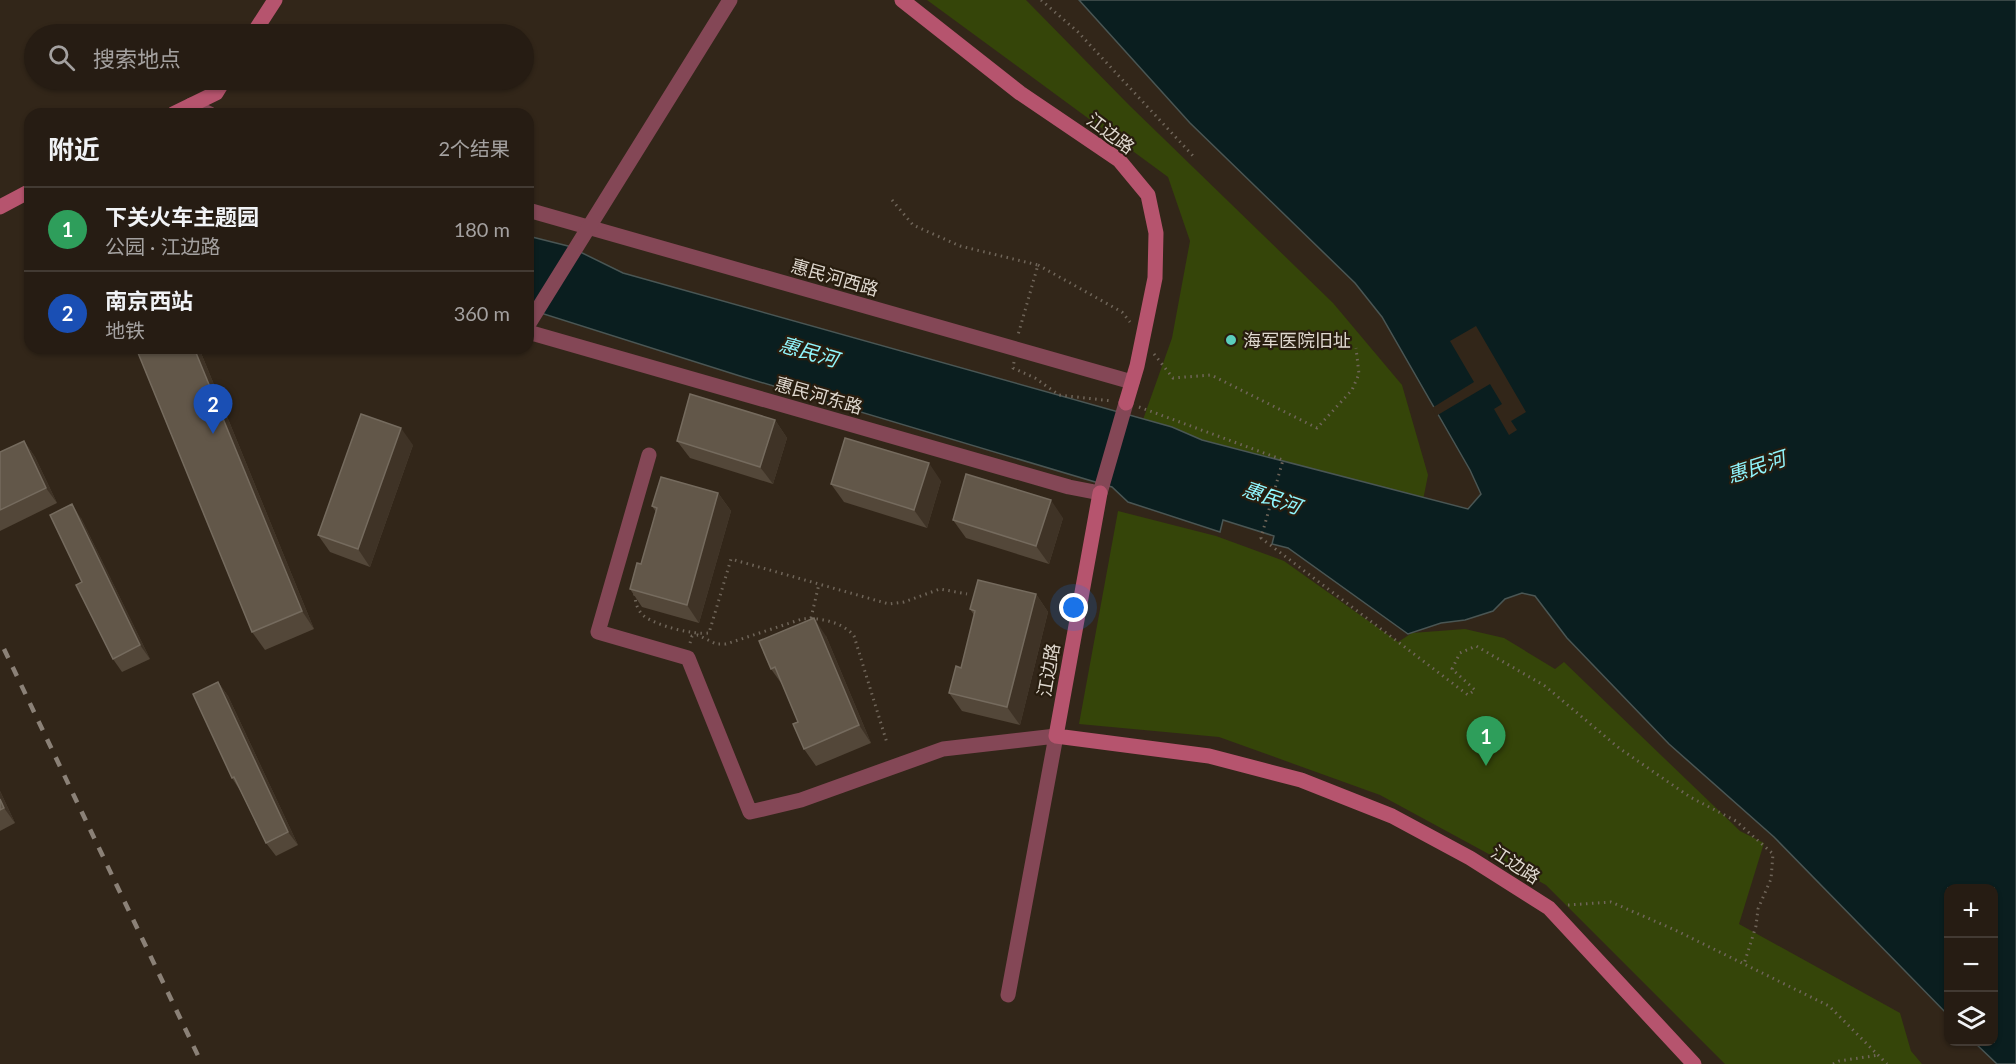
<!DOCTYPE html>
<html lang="zh">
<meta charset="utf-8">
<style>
:root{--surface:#261c13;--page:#322921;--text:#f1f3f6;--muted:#a4a1a0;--line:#423a33;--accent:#5bcebc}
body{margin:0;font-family:Lato,"Noto Sans SC",sans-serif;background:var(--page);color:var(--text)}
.controls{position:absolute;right:18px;bottom:18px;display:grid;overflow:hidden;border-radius:12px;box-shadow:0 2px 4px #0004}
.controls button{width:54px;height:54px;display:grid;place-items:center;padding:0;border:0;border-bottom:2px solid var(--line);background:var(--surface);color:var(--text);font:30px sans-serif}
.you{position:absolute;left:1074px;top:608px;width:21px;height:21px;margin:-15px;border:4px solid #fff;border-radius:50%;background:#1a73e8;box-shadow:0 0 0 9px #1a73e833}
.badge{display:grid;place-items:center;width:39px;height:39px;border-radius:50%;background:var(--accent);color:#fff;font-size:20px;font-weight:700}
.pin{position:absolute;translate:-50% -50px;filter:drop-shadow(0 2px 3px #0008)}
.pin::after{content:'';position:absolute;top:32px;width:21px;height:18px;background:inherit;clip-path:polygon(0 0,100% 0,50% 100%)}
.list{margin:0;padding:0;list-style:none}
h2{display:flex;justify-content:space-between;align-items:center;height:78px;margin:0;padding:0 24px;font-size:26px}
h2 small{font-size:20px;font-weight:400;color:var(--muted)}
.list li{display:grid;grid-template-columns:39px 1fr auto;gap:18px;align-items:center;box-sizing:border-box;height:84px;padding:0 24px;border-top:2px solid var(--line)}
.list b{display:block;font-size:22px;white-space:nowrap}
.list p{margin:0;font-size:20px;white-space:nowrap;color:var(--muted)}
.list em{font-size:20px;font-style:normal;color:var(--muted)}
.icon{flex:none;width:33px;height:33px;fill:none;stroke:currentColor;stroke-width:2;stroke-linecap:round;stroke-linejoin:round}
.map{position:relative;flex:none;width:2016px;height:1064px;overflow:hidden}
.search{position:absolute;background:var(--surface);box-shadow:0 2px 4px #0004;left:24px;top:24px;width:510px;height:66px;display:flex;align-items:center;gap:15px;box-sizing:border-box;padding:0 21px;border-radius:33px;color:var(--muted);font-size:22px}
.panel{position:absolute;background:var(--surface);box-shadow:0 2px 4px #0004;left:24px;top:108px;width:510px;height:246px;border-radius:18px}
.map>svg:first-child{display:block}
</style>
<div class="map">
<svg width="2016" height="1064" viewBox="0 0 2016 1064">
<rect width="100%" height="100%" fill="#322619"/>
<g fill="#354509">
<polygon points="927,0 1026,0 1129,105 1333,303 1402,385 1428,475 1423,500 1140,428 1172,338 1190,241 1168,177"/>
<polygon points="1118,511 1216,536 1284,561 1398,642 1412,633 1465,629 1504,638 1555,669 1564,662 1740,831 1764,843 1739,924 1900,1013 1911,1051 1922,1064 1725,1064 1546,885 1380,795 1219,737 1079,724"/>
</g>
<polygon fill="#0a1e1f" stroke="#4a5654" stroke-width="1.5" points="1079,0 2016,0 2016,1064 1997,1064 1974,1042 1994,1042 1994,888 1948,888 1948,1015 1774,837 1669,744 1567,638 1535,596 1522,593 1505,599 1493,611 1465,620 1441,623 1408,634 1288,548 1272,544 1274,536 1223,520 1220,532 1128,502 1112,487 740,376 528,309 528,236 568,246 623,273 1172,427 1202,440 1468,509 1481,494 1470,470 1382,317 1355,283 1190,123"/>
<polygon fill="#322619" points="1476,326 1526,412 1511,421 1517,430 1509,435 1494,409 1502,404 1490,384 1436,416 1432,408 1474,382 1450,341"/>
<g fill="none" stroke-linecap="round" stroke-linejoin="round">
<g stroke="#6f6559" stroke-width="3" stroke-dasharray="1.5 4.5" stroke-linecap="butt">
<polyline points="1041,0 1078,32 1195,158"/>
<polyline points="892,200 913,225 960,246 1038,265 1018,335"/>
<polyline points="1038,265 1122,312 1130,322"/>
<polyline points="1154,354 1173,378 1211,375 1317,428 1352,390 1359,374 1356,348"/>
<polyline points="1014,362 1013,368 1035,378 1059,395 1112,401"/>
<polyline points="1139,407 1283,460 1261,538 1468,695 1475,690 1452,669 1460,653 1476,646 1545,686 1619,748 1690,797 1736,821 1773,854 1771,879 1758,909 1756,926 1744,964 1829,1006 1887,1064"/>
<path d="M635 594C635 602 637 610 644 616 657 626 693 635 709 633L731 559 889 604 904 602 940 589 967 594"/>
<polyline points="811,618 819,584"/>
<path d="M690 643 692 636 698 635 716 644H726L802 619C819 617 843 622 854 636L887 743"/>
<polyline points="1568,905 1611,902 1675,930 1744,964"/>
<polyline points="1833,1064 1839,1061 1879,1055"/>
</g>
<g stroke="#844756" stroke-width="15">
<polyline points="191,105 210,114"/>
<polyline points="528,210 1132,382"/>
<polyline points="528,325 730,0"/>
<polyline points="528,332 1069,487 1100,493 1126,403"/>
<polyline points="649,455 598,632 688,658 750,812 801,800 943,749 1056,736 1008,995"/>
</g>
<g stroke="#b6546e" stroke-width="15">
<polyline points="902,0 1020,93 1119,160 1148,195 1156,233 1155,278 1137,366 1126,403"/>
<polyline points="253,34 275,0"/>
<polyline points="173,114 216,93 224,80"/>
<polyline points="0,207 30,191"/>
<polyline points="1100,493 1056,736 1209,756 1301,780 1392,816 1470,858 1549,908 1694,1064"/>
</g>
<polyline stroke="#8b8177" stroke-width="4.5" stroke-dasharray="10 10" stroke-linecap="butt" points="4,649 202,1064"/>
</g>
<g fill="#534739">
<polygon points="136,348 199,348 314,629 265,650 252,632"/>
<polygon points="775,420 787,438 773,484 690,458 677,441"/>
<polygon points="24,441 35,457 57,503 0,531 0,452"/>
<polygon points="413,445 370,567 330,552 318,535"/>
<polygon points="941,481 927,528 844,502 831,484"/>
<polygon points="718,493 731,511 699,623 642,607 630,589 641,564 656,512 652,506"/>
<polygon points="81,518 150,659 122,672 113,659 82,582"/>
<polygon points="1063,518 1049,564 966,538 953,520"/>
<polygon points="1036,594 1048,612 1020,725 962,711 949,693 961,668 974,615 970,609"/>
<polygon points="826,636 871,743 816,766 804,749 798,722 784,687 771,669"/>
<polygon points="218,682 228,696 298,845 276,856 266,843 241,792 232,778"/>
<polygon points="0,791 15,823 0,831"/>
</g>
<g fill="#3f3326">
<polygon points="194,348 199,348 314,629 302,611"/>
<polygon points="775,420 787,438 773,484 760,467"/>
<polygon points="401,428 413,445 370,567 358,549"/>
<polygon points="24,441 35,457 57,503 46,488"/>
<polygon points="929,463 941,481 927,528 914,510"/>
<polygon points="718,493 731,511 699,623 687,605"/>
<polygon points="1051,500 1063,518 1049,564 1036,546"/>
<polygon points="72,504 81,518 150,659 140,645"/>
<polygon points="1036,594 1048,612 1020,725 1007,707"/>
<polygon points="814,618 826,636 871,743 859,725"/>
<polygon points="218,682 228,696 298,845 288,832"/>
<polygon points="0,791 15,823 4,808 0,799"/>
</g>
<g fill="#625749" stroke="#756b5e" stroke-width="1.5">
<polygon points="136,348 194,348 302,611 252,632"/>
<polygon points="690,394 775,420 760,467 677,441"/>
<polygon points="361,414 401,428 358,549 318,535"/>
<polygon points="845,438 929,463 914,510 831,484"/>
<polygon points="24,441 46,488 0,510 0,452"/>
<polygon points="966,474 1051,500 1036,546 953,520"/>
<polygon points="661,477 718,493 687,605 630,589 637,563 641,564 657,508 652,506"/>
<polygon points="72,504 140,645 113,659 76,585 82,582 50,515"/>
<polygon points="978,580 1036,594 1007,707 949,693 956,666 961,668 975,611 970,609"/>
<polygon points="814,618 859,725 804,749 793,724 798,722 775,667 771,669 759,641"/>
<polygon points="218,682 288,832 266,843 234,777 232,778 193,694"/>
<polygon points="0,799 4,808 0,810"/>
</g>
<circle fill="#5bcebc" stroke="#281d0f" stroke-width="2" cx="1231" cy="340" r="6"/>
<g text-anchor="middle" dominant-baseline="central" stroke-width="4.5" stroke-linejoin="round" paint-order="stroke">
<g font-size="18" fill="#dfd8cf" stroke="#281d0f">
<text transform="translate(1111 133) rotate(37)">江边路</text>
<text transform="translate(835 277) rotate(16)">惠民河西路</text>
<text transform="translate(819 395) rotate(16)">惠民河东路</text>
<text transform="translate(1048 670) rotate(-80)">江边路</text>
<text transform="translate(1516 864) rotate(33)">江边路</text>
</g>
<g font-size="18" fill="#dfd8cf" stroke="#281d0f" text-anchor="start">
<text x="1243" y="340">海军医院旧址</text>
</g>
<g font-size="20" font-style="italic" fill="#90f5fc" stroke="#281d0f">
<text transform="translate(809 351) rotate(16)">惠民河</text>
<text transform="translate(1756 466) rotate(-18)">惠民河</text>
<text transform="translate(1272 497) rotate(19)">惠民河</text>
</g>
</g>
</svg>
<div class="controls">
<button>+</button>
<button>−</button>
<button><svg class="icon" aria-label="layers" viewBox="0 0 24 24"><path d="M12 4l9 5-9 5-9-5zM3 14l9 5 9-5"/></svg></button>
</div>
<div class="you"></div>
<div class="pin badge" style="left:1486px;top:766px;background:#2e9e5b">1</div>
<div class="pin badge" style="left:213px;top:434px;background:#1a4fb4">2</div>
<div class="search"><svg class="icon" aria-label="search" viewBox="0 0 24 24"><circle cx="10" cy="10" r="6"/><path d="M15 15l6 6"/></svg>搜索地点</div>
<section class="panel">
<h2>附近<small>2个结果</small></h2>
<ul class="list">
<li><span class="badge" style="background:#2e9e5b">1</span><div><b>下关火车主题园</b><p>公园 · 江边路</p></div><em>180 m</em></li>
<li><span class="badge" style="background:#1a4fb4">2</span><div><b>南京西站</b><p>地铁</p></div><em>360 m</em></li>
</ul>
</section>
</div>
